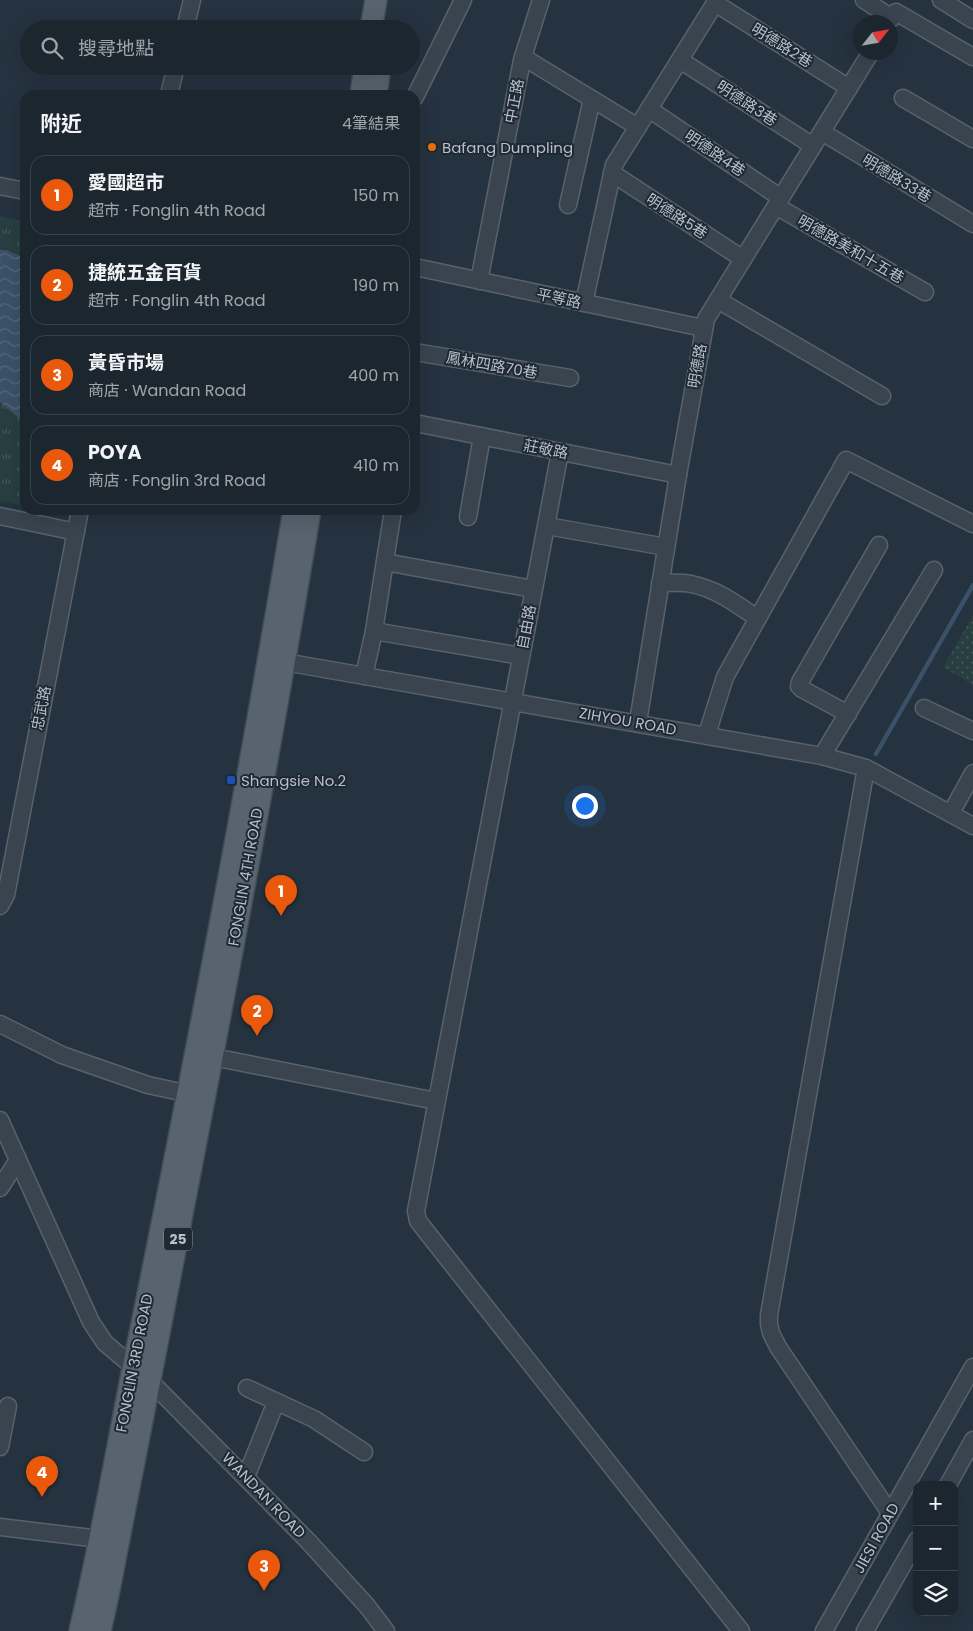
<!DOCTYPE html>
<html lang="zh-TW">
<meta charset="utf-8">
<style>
:root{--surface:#1c262f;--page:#29323b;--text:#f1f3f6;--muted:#a0a5aa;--line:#3a434b;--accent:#ea580c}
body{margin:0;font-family:Poppins,"Noto Sans TC",sans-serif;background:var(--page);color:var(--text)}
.controls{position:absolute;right:15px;bottom:15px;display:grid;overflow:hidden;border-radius:10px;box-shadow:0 5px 20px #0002}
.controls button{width:45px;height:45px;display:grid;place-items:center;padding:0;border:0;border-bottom:1px solid var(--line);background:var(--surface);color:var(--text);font:25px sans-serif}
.compass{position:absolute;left:853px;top:15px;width:45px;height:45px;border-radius:50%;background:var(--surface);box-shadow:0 5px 20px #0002;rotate:59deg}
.you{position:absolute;left:584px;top:805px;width:18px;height:18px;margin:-12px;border:4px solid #fff;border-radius:50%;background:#1a73e8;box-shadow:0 0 0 8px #1a73e833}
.badge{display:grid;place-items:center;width:32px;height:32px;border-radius:50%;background:var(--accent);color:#fff;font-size:16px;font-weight:700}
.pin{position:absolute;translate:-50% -41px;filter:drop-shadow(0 1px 2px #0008)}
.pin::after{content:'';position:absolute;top:26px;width:18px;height:15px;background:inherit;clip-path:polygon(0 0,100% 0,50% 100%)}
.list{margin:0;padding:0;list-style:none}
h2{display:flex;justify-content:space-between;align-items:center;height:65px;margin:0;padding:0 20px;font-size:21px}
h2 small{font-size:16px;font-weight:400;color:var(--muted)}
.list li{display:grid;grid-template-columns:32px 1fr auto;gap:15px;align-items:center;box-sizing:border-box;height:80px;margin:0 10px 10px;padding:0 10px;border:1px solid var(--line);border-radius:15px}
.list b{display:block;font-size:19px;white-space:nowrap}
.list p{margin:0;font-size:16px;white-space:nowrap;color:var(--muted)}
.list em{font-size:16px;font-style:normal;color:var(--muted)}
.icon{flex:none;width:28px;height:28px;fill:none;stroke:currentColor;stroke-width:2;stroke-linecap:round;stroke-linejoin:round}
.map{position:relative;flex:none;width:973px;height:1631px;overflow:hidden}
.search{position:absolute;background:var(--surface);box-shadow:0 5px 20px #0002;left:20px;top:20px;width:400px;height:55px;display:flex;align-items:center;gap:12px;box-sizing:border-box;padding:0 18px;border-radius:28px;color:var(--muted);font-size:19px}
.panel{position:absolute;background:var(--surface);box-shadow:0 5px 20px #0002;left:20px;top:90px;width:400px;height:425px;border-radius:15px}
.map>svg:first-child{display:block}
</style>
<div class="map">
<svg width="973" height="1631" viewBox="0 0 973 1631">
<defs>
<pattern id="grass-dots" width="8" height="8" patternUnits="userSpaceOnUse" patternTransform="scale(1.25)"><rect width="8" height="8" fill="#273f40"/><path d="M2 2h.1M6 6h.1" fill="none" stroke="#44595a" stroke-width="1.8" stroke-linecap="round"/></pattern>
<pattern id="park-tufts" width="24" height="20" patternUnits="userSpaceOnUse" patternTransform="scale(1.25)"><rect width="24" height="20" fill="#273f40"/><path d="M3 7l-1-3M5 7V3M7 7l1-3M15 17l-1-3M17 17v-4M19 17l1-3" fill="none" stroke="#44595a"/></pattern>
<pattern id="water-waves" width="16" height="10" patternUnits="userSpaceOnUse" patternTransform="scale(1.25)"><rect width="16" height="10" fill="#3b5168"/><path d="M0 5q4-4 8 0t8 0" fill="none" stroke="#55687c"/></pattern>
</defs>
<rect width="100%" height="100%" fill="#25323f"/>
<polygon fill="url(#grass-dots)" points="973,615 973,685 943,667"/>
<polygon fill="url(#park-tufts)" points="0,216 25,222 25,506 0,501"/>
<polygon fill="url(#water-waves)" points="0,250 6,250 25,258 25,416 19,418 0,402"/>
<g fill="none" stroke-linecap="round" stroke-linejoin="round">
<polyline stroke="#3b5168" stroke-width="4.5" points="876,754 973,585"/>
<g stroke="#57626d" stroke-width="19">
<g id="minor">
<polyline points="864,0 892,18"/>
<polyline points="941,0 973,20"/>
<polyline points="715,3 849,88"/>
<polyline points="896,12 973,57"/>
<polyline points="185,29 192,0"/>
<polyline points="523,57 638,127"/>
<polyline points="680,60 813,146"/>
<polyline points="169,95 176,66"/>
<polyline points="415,97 463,0"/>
<polyline points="903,98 973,139"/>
<polyline points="649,109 781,198"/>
<polyline points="822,132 973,224"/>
<polyline points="612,173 743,259"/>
<polyline points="0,186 25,191"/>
<polyline points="568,205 592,99"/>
<polyline points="776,206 925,292"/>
<polyline points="415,267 703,328"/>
<polyline points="479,281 522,60 541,0"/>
<polyline points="718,300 882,396"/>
<polyline points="584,303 614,165 717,0"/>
<polyline points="415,352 570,378"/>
<polyline points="415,423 678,475"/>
<polyline points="560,452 416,1211 418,1221 741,1631"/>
<polyline points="0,516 76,532"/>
<polyline points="468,517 482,436"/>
<polyline points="547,526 666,547"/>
<polyline points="385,562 533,589"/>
<path d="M660 583C670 583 681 582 691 584 717 589 736 604 757 618"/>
<polyline points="374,631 521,656"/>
<polyline points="273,660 822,756 866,768 973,826"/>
<polyline points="364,676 374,631 393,510"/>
<polyline points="924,708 973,731"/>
<polyline points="848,714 802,689 799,686 800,682 879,545"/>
<polyline points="638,722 678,475 706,319 871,52"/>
<polyline points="707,734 725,677 846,460 973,524"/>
<polyline points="822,756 934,570"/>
<polyline points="866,768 769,1315 769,1324 771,1333 778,1347 890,1513"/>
<polyline points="951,813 973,773"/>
<polyline points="0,906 6,895 80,510"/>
<polyline points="0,1024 62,1055 148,1085 199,1096"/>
<polyline points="213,1057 436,1101"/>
<polyline points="0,1120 91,1322 105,1343 150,1381 308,1541 367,1606 386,1631"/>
<polyline points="0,1188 18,1160"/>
<polyline points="247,1388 314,1419 364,1452"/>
<polyline points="0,1447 8,1406"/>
<polyline points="246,1477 276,1402"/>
<polyline points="948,1485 973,1440"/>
<polyline points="0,1527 100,1539"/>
<polyline points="824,1631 973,1367"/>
<polyline points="865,1631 917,1540"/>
</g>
</g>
<g stroke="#434d58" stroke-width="24">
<g id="major">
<polyline points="371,29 376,0"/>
<polyline points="361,95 365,66"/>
<polyline points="376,95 380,66"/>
<path d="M80 1631C103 1534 119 1436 139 1339 195 1063 248 787 294 510"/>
<path d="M100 1631 108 1595C178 1234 250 873 310 510"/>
</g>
</g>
<use href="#minor" stroke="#39444f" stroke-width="16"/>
<use href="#major" stroke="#57636f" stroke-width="21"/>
</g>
<circle fill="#e8710a" stroke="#1e2934" stroke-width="2" cx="432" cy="147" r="5"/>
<rect fill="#1a4fb4" stroke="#1e2934" stroke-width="2" x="226" y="775" width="10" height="10" rx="2.5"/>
<g text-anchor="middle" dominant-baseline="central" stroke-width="4" stroke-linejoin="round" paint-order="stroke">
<rect fill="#1e2934" stroke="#88929d" stroke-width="1" x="164" y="1227.5" width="28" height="23" rx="4"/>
<g font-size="14" font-weight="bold" fill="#b6bfca">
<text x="178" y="1239">25</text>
</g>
<g font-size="15" fill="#b6bfca" stroke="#1e2934">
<text transform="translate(782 45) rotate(32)">明德路2巷</text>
<text transform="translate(514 101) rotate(-79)">中正路</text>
<text transform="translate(747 103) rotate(33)">明德路3巷</text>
<text transform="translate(715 153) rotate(34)">明德路4巷</text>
<text transform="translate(897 178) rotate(31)">明德路33巷</text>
<text transform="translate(677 216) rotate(33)">明德路5巷</text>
<text transform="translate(851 249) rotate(30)">明德路美和十五巷</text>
<text transform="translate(559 298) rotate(12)">平等路</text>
<text transform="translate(492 365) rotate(10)">鳳林四路70巷</text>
<text transform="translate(697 366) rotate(-80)">明德路</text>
<text transform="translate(546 449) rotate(11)">莊敬路</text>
<text transform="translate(526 627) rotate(-79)">自由路</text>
<text transform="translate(41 708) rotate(-79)">忠武路</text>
<text transform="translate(628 721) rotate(10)">ZIHYOU ROAD</text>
<text transform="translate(245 877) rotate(-80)">FONGLIN 4TH ROAD</text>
<text transform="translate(134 1363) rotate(-79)">FONGLIN 3RD ROAD</text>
<text transform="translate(264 1495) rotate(46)">WANDAN ROAD</text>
<text transform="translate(876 1538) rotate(-61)">JIESI ROAD</text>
</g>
<g font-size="15" fill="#b6bfca" stroke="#1e2934" text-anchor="start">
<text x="442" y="147">Bafang Dumpling</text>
<text x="241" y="780">Shangsie No.2</text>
</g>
</g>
</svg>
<div class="controls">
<button>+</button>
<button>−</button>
<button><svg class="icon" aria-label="layers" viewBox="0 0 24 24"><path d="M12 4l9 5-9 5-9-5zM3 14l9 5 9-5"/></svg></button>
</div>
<svg class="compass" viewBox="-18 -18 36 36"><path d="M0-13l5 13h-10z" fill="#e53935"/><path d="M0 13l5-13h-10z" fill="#a0a5aa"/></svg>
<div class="you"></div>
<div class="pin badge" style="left:281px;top:916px">1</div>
<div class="pin badge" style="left:257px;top:1036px">2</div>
<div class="pin badge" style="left:264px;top:1591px">3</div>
<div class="pin badge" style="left:42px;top:1497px">4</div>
<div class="search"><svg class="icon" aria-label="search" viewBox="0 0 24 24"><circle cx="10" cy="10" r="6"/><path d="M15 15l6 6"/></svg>搜尋地點</div>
<section class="panel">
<h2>附近<small>4筆結果</small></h2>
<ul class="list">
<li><span class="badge">1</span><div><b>愛國超市</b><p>超市 · Fonglin 4th Road</p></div><em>150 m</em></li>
<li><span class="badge">2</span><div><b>捷統五金百貨</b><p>超市 · Fonglin 4th Road</p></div><em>190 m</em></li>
<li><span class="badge">3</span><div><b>黃昏市場</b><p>商店 · Wandan Road</p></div><em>400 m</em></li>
<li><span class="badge">4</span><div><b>POYA</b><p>商店 · Fonglin 3rd Road</p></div><em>410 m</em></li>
</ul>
</section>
</div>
